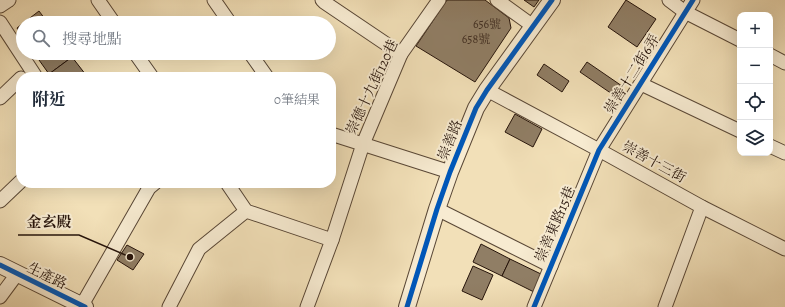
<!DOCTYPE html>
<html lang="zh-TW">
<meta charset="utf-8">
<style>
:root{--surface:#fff;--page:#f6f6f7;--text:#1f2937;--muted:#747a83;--line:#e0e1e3}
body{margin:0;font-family:Alegreya,"Noto Serif TC",serif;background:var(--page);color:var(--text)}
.controls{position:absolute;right:12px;top:12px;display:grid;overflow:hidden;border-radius:8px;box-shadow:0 4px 16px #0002}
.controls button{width:36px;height:36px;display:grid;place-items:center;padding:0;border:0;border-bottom:1px solid var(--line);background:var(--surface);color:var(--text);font:20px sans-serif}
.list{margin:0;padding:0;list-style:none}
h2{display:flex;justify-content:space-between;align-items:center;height:52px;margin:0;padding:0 16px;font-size:17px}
h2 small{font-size:13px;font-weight:400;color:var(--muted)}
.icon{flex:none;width:22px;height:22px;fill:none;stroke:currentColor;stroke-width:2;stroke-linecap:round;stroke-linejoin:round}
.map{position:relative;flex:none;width:785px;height:307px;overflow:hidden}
.search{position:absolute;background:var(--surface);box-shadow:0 4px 16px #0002;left:16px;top:16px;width:320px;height:44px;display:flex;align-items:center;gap:10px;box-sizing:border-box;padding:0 14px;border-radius:22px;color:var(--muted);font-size:15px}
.panel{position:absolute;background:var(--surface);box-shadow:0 4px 16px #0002;left:16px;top:72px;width:320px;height:116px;border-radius:16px}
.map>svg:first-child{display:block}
</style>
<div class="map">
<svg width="785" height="307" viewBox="0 0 785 307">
<rect width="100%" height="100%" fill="#f2e0b8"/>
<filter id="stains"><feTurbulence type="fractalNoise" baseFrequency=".005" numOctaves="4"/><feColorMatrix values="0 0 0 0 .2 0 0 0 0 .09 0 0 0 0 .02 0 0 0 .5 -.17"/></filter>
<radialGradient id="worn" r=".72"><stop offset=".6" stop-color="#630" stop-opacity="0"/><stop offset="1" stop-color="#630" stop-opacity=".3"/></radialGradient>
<g fill="#907e65" stroke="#26140b">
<polygon points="447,0 485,0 509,18 511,28 475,82 416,46"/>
<polygon points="524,0 539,0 534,7"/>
<polygon points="626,0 656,19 637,47 608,27"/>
<polygon points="39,11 48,23 23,23 23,37 17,28"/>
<polygon points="35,53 49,53 39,60"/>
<polygon points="49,53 69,53 72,57 49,74 39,60"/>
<polygon points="72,57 86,75 83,77 52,77 49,74"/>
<polygon points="587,62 622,86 615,96 580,72"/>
<polygon points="544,64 569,81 562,92 537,75"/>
<polygon points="515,114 542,129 533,147 505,132"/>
<polygon points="481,244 510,259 502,276 473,262"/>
<polygon points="127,245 144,254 133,270 117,260"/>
<polygon points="510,259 543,275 534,292 502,276"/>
<polygon points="473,266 493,275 482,300 462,291"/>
</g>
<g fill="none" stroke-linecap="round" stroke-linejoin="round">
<g stroke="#594736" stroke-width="15">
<g id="minor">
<polyline points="98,0 114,23"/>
<polyline points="214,0 230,23"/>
<polyline points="322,0 324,2 401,54"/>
<polyline points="497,0 533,26"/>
<polyline points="669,0 685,12 740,40"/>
<polyline points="0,6 9,0"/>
<polyline points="0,22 36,77"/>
<polyline points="135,53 152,77"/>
<polyline points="250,53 267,77"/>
<polyline points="770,55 785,63"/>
<polyline points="641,84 740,131"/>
<polyline points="487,90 599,150 702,207 785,249"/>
<polyline points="0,98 21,78"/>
<polyline points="331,134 450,172"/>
<polyline points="770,146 785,153"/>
<polyline points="227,183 246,211 332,240"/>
<polyline points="0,201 21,181"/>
<polyline points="437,209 551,266"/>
<polyline points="0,297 17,274"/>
<polyline points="82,305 149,188 155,183"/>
<polyline points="169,307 199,249 246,211"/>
<polyline points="307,307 332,240 363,144 401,54 439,0"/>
<polyline points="534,307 599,150 693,0"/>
<polyline points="665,307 702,207"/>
</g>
</g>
<g stroke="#594736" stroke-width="18">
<g id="tertiary">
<polyline points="0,265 85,307"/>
<polyline points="407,307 437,209 450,172 476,108 487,90 552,0"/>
</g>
</g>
<use href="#minor" stroke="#f7ebd1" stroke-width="13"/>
<use href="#tertiary" stroke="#f7ebd1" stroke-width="16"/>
<g stroke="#f7ebd1" stroke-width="8">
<g id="cycleway">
<polyline points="0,265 85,307"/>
<polyline points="407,307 437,209 450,172 476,108 487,90 552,0"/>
<polyline points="534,307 599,150 693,0"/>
</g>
</g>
<use href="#cycleway" stroke="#0057b8" stroke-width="5"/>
</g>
<g text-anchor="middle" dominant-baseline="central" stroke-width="4" stroke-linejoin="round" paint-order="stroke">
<g font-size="12" fill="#402e22">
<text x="487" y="24">656號</text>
<text x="476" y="39">658號</text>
</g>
<g font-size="14" fill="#26140b" stroke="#f7ebd1">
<text transform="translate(632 74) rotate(-58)">崇善十二街6弄</text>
<text transform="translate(372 87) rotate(-65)">崇德十九街120巷</text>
<text transform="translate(450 140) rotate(-68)">崇善路</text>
<text transform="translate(654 162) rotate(29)">崇善十三街</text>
<text transform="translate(555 224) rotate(-67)">崇善東路15巷</text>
<text transform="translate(47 276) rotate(26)">生產路</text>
</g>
</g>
<path fill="none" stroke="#26140b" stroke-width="1.5" d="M130 257L79 235H18"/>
<circle fill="#26140b" stroke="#f7ebd1" stroke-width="1.5" cx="130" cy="257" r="4"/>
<g font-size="15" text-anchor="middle" font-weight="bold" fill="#26140b" stroke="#f7ebd1" stroke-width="4" stroke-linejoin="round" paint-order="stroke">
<text x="49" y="227">金玄殿</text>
</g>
<rect width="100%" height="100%" filter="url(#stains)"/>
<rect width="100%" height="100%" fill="url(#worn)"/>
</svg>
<div class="controls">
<button>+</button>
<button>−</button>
<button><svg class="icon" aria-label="locate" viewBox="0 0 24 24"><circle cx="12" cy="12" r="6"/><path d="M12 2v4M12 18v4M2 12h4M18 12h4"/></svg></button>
<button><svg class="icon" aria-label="layers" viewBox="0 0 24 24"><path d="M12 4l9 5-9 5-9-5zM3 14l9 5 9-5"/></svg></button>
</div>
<div class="search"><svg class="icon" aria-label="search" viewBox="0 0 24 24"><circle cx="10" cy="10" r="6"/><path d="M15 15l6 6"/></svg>搜尋地點</div>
<section class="panel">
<h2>附近<small>0筆結果</small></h2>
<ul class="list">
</ul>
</section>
</div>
